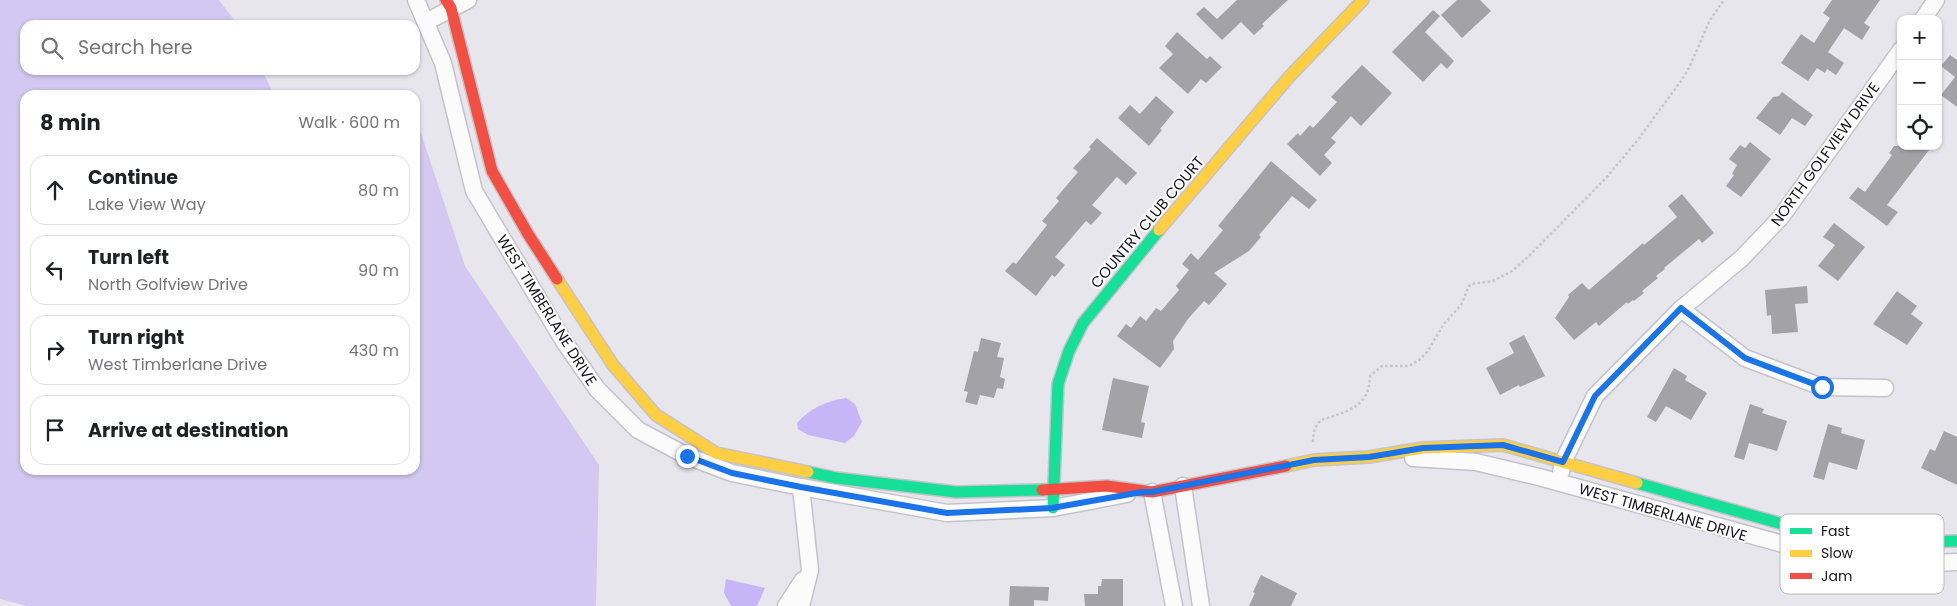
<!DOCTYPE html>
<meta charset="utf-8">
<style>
:root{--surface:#fff;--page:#f6f6f6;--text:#202124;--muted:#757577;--line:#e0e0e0}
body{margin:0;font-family:Poppins,sans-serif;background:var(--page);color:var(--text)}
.controls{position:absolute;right:15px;top:15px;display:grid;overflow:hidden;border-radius:10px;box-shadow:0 1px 4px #0004}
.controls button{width:45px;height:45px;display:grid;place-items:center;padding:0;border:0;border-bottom:1px solid var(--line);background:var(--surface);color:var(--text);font:25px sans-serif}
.stop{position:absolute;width:15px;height:15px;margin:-11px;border:4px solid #1a73e8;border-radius:50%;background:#fff}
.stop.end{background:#1a73e8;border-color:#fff;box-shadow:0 1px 5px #0008}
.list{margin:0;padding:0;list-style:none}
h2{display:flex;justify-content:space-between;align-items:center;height:65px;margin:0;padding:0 20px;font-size:21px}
h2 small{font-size:16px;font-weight:400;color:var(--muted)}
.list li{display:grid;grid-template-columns:32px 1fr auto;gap:15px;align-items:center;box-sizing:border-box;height:70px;margin:0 10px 10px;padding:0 10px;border:1px solid var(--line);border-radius:15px}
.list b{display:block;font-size:19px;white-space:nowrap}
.list p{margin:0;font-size:16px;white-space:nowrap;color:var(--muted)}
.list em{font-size:16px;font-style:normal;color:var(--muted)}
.icon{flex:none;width:28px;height:28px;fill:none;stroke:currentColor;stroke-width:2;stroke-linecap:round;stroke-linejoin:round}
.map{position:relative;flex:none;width:1957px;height:606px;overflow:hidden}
.search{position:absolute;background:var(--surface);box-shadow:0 1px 4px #0004;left:20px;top:20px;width:400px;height:55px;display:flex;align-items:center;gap:12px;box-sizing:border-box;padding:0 18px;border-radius:15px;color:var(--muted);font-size:19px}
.panel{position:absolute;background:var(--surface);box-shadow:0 1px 4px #0004;left:20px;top:90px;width:400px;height:385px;border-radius:15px}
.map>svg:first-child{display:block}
</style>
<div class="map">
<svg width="1957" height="606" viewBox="0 0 1957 606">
<rect width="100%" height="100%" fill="#e7e6ed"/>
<polygon fill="#d2c8f1" points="0,0 219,0 238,25 25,25 25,70 262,70 274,95 25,95 25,470 415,470 415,115 465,266 599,465 596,606 27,606 0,599"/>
<g fill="#c6b6f7">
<path d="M846 398 855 404 862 422 854 436 845 443 808 435 798 429 797 423C810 408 827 401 846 398Z"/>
<polygon points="726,579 765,588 757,606 731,606 724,593"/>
</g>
<g fill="#a3a2a7">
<polygon points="1237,0 1288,0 1262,24 1264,26 1254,35 1241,22 1222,40 1196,14 1204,7 1217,19"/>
<polygon points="1457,0 1480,0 1491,11 1462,38 1441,15"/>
<polygon points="1832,0 1880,0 1864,23 1870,27 1862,40 1844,28 1828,52 1844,63 1836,75 1827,69 1825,73 1817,68 1808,81 1781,63 1801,34 1814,43 1830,18 1823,13"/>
<polygon points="1433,10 1440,16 1425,32 1454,61 1447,69 1441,63 1423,82 1392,52"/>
<polygon points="1177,32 1207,59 1210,56 1222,67 1206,83 1201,79 1188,94 1159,68 1173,54 1165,46"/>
<polygon points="1950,55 1957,60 1957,107 1941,95 1955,77 1941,66"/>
<polygon points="1362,65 1392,93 1361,126 1351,116 1331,138 1336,142 1324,155 1332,163 1320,176 1287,144 1298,133 1300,136 1310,125 1313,128 1337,102 1331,97"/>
<polygon points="1782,92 1813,115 1805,126 1792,118 1780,135 1756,118 1773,97 1779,96"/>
<polygon points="1156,96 1174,112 1160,129 1162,130 1149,146 1118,118 1130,105 1140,114"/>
<polygon points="1097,138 1137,173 1126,185 1117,177 1092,205 1102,213 1091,225 1086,221 1055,257 1065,265 1055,277 1052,275 1036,296 1005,271 1013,262 1016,264 1047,225 1042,221 1059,201 1056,198 1078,172 1073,168 1091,149 1089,147"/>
<polygon points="1750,142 1771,159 1741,197 1726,186 1734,175 1732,174 1737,165 1729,159 1740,145 1745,148"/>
<polygon points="1894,146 1932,146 1887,205 1898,212 1887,226 1849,198 1858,187 1865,192 1892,155 1889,153"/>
<polygon points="1271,161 1317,200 1309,209 1292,196 1259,235 1261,237 1249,251 1214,273 1227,284 1209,305 1204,301 1188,319 1173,341 1174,349 1160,368 1117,336 1126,324 1131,328 1140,316 1146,321 1156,308 1161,311 1179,290 1176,286 1189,270 1182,264 1191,253 1198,260 1223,230 1218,226"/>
<polygon points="1682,194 1714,233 1702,243 1699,239 1664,268 1665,269 1656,276 1658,278 1642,291 1644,293 1634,301 1633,300 1628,304 1627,302 1599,326 1596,322 1574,340 1555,318 1569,297 1568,295 1582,283 1589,290 1643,243 1644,245 1677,217 1668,206"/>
<polygon points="1834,223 1865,247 1838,281 1818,266 1835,245 1823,237"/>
<polygon points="1807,286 1808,303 1795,304 1798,332 1772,334 1771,315 1767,316 1765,290"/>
<polygon points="1897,291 1917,306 1911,314 1923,323 1907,345 1873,324"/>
<polygon points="1524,335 1545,376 1520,387 1519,385 1500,395 1486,368 1514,353 1509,343"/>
<polygon points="981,338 1001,343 997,357 1004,358 1000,377 1005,379 1003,389 997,388 994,398 980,395 977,405 965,402 968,392 964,391 974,351 978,352"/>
<polygon points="1674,368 1687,376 1685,380 1707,393 1691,420 1666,406 1656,422 1647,417"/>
<polygon points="1113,378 1149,386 1141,422 1145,423 1142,438 1102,430"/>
<polygon points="1750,404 1764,409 1762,413 1787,421 1777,451 1749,443 1744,460 1734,457"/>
<polygon points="1828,424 1842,428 1841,433 1865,440 1857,470 1829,462 1824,480 1813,477"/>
<polygon points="1944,431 1957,437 1957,485 1921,468 1930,449 1935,451"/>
<polygon points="1261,575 1297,593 1291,606 1249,606 1255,593 1253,592"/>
<polygon points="1102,579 1123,579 1123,606 1085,606 1084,594 1098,594 1098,586 1101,586"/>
<polygon points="1010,586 1049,587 1048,601 1034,600 1034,606 1009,606"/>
</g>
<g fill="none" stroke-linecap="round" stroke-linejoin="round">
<g stroke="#c5c3c9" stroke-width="19">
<g id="street">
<polyline points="416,0 443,63 474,191 563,340 597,389 638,430 687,456 732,473 801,487 947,513 1053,508 1127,494"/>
<polyline points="1923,19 1936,0"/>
<polyline points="426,22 468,0"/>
<polyline points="1681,309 1745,358 1822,387 1885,388"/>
<polyline points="1413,458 1476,462 1539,477 1863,566 1957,562"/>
<polyline points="1561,472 1563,462 1595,396 1681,309 1742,258 1781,217 1901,50"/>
<polyline points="1183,486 1201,606"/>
<polyline points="801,487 810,570 801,606"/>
<polyline points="1152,492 1174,606"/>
<polyline points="786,606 803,580"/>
</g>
</g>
<g stroke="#c5c3c9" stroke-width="14">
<g id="fast">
<polyline points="808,472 836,478 956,492 1042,490"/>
<polyline points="1637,483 1843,541 1895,543 1957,541"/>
<polyline points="1053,508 1058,384 1069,351 1083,323 1159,230"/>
</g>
</g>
<g stroke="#c5c3c9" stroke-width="14">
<g id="slow">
<polyline points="1159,230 1289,77 1363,0"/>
<polyline points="557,279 613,365 656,415 716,453 808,472"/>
<polyline points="1286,466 1314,460 1369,457 1423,448 1503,445 1637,483"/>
</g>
</g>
<g stroke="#c5c3c9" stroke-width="14">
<g id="jam">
<polyline points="446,0 451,8 492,171 528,234 557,279"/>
<polyline points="1042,490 1107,486 1152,492 1286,466"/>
</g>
</g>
<path stroke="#c5c4c7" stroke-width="2.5" stroke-dasharray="2.5 2.5" stroke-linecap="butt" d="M1313 442C1313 433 1315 426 1321 420 1346 412 1370 407 1370 376L1382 366H1409L1419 360 1427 352 1444 324 1461 305 1469 286 1472 284 1493 281 1512 271 1528 257 1606 178 1637 141 1681 81 1689 68 1710 20 1724 0"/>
<use href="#street" stroke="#fbfbfc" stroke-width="16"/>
<use href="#fast" stroke="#16e098" stroke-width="11"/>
<use href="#slow" stroke="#ffcf43" stroke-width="11"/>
<use href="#jam" stroke="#f24e42" stroke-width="11"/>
</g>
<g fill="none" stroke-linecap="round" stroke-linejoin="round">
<polyline stroke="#1a73e8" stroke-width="6" points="687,456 732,473 801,487 947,513 1052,508 1142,492 1152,492 1314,460 1369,457 1423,448 1503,445 1563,462 1595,396 1681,308 1745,358 1822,387"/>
</g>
<g text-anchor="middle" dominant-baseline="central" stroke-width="4" stroke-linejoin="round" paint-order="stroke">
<g font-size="15" fill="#16151a" stroke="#fff">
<text transform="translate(1825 154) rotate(-54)">NORTH GOLFVIEW DRIVE</text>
<text transform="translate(1147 222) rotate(-50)">COUNTRY CLUB COURT</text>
<text transform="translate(547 310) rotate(58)">WEST TIMBERLANE DRIVE</text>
<text transform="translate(1663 512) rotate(16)">WEST TIMBERLANE DRIVE</text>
</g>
</g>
<rect x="1780" y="514" width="164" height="80" rx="8" fill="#fff" stroke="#b9b9ba" stroke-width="1"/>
<rect x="1790" y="528" width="22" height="6" fill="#16e098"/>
<rect x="1790" y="550" width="22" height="7" fill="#ffcf43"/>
<rect x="1790" y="573" width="22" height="6" fill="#f24e42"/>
<g font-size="14" fill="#16151a">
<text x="1821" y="536">Fast</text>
<text x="1821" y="558">Slow</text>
<text x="1821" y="581">Jam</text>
</g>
</svg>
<div class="controls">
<button>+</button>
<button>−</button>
<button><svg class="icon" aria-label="locate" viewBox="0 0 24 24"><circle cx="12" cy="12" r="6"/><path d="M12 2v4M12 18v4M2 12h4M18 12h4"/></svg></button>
</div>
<div class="stop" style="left:1822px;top:387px"></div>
<div class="stop end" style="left:687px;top:456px"></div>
<div class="search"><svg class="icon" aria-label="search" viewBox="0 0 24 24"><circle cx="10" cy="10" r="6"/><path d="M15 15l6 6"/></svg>Search here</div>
<section class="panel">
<h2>8 min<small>Walk · 600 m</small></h2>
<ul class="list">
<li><svg class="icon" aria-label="ahead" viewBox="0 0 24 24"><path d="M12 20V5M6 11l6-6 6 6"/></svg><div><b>Continue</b><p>Lake View Way</p></div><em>80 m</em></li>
<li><svg class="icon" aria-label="left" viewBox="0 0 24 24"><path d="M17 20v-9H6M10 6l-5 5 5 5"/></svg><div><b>Turn left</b><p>North Golfview Drive</p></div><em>90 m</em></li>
<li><svg class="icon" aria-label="right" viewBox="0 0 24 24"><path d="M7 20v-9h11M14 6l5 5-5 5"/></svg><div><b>Turn right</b><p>West Timberlane Drive</p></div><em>430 m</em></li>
<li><svg class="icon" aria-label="arrive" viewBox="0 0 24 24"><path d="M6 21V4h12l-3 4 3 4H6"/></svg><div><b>Arrive at destination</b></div></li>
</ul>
</section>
</div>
